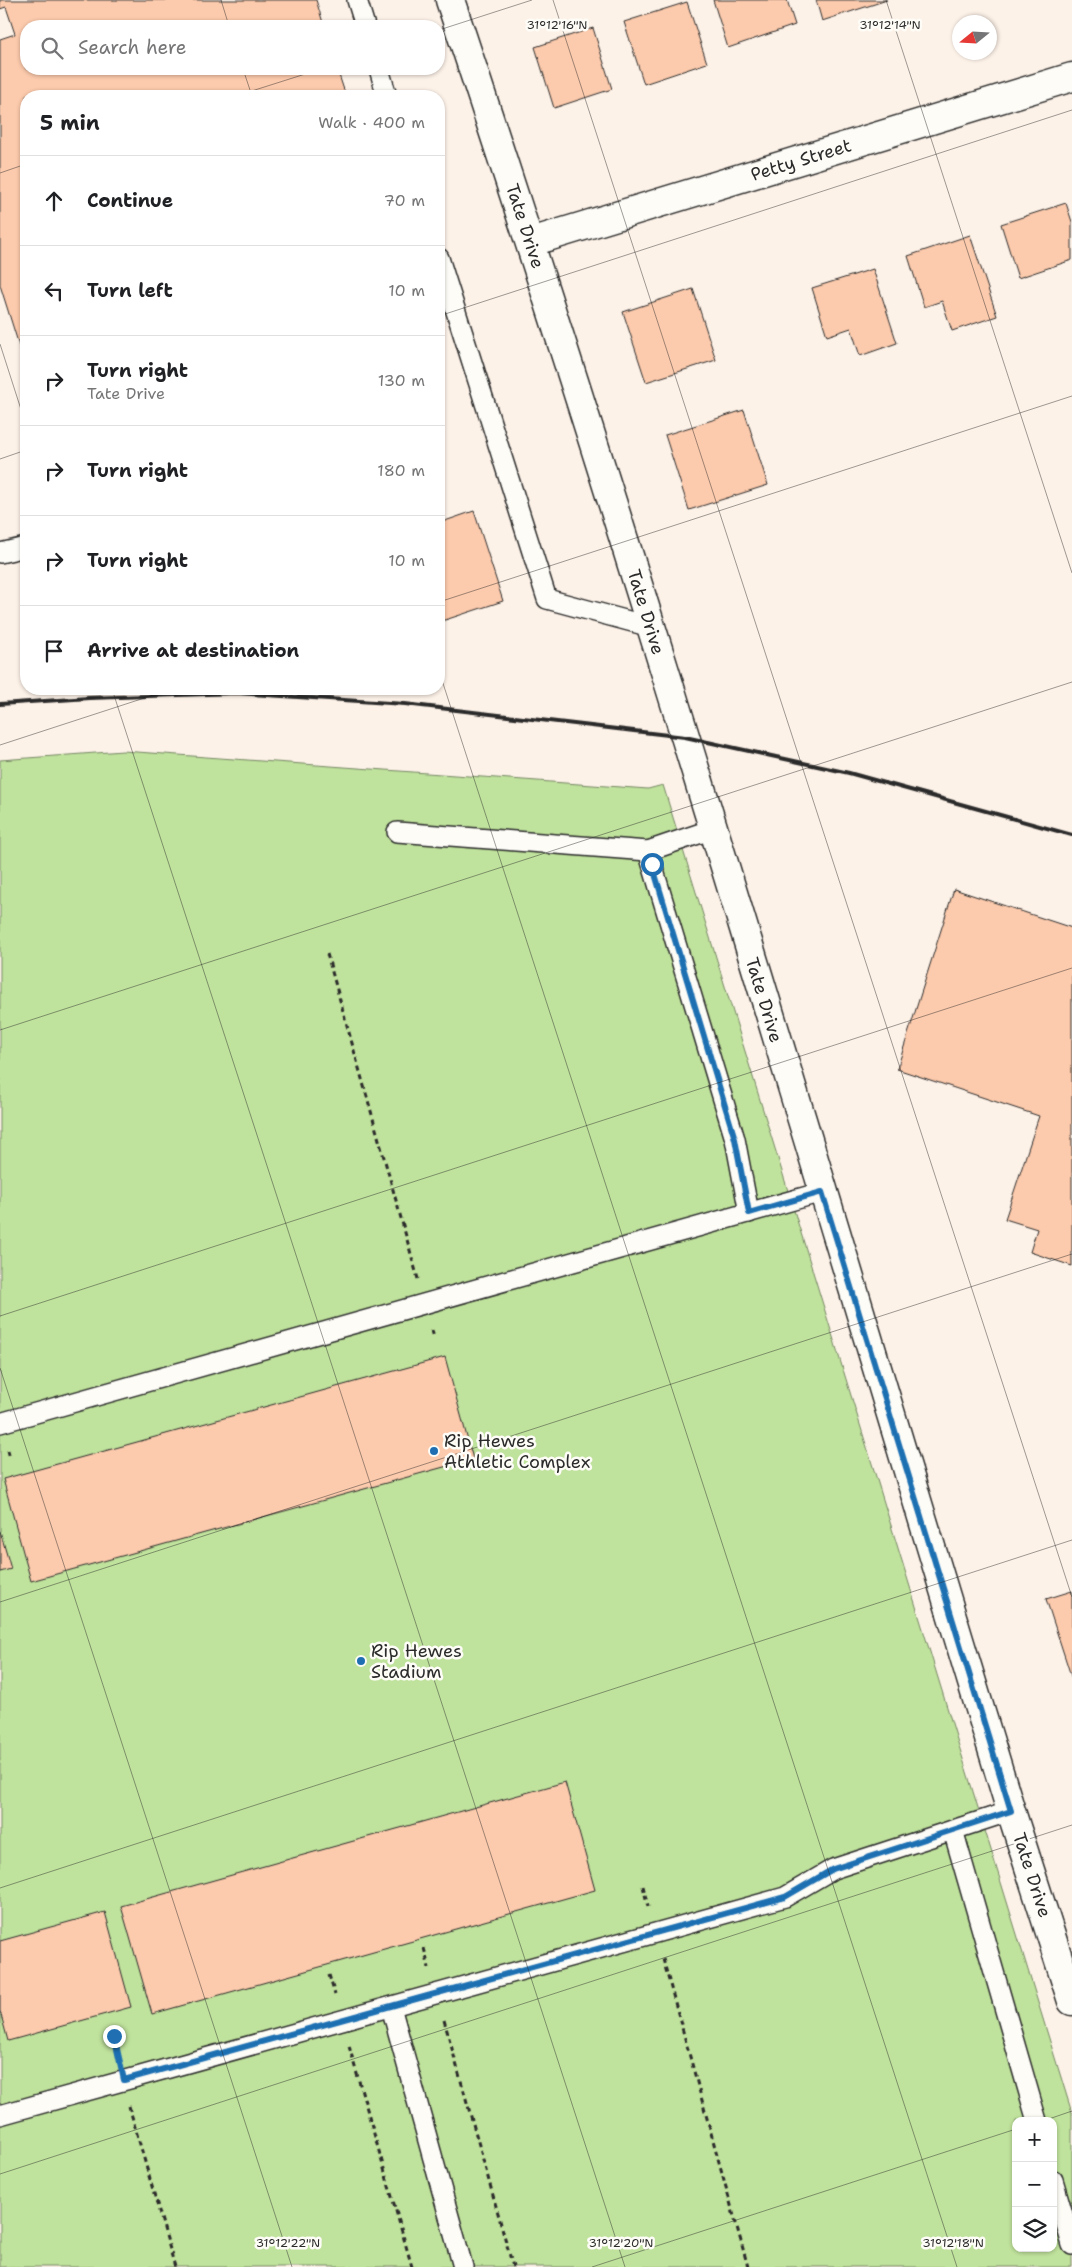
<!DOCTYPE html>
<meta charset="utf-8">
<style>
:root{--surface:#fff;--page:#f2f2f2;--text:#202124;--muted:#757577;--line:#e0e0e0}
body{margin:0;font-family:"Shantell Sans",sans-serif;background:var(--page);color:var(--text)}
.controls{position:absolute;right:15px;bottom:15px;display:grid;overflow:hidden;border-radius:10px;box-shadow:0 1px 4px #0004}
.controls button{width:45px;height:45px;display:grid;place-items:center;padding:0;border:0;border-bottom:1px solid var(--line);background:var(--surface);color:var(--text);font:25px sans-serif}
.compass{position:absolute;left:952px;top:15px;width:45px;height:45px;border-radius:50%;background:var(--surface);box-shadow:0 1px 4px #0004;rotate:252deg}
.stop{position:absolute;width:15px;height:15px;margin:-11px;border:4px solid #1f6fb2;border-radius:50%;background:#fff}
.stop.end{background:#1f6fb2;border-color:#fff;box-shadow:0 1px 5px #0008}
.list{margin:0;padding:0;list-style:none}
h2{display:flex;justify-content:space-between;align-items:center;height:65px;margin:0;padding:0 20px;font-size:21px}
h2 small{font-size:16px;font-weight:400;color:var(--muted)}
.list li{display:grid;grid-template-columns:32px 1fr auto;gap:15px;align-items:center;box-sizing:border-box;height:90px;padding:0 20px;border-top:1px solid var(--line)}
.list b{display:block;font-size:19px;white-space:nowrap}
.list p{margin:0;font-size:16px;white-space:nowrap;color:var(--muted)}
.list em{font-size:16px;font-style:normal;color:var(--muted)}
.icon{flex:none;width:28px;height:28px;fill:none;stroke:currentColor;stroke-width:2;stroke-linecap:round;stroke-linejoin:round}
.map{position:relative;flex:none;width:1072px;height:2267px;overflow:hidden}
.search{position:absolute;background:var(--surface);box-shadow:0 1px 4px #0004;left:20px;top:20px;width:425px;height:55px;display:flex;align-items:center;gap:12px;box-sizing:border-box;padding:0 18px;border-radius:20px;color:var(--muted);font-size:19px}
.panel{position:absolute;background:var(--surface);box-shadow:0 1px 4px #0004;left:20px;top:90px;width:425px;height:605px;border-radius:20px}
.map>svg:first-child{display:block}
</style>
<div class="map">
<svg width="1072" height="2267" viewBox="0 0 1072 2267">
<rect width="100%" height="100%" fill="#fdf2e8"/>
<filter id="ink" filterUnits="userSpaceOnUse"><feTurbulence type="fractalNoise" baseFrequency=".02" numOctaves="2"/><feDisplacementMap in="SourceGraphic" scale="10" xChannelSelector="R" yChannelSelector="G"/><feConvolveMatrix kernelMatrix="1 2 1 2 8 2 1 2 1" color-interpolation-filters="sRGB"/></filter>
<g filter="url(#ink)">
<path fill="#bfe29c" stroke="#758664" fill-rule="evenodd" d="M123 751 648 789 663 785 1072 2113V2267H0V760ZM1016 2121H1053V2248H1016Z"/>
<g fill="#fccaac" stroke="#2b2b2b">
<polygon points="0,0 316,0 324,26 26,26 26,69 337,69 346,96 26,96 26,368 0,285 0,39 15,34 6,7 0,9"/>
<polygon points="713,0 787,0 795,25 728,48"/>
<polygon points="816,0 887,0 822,21"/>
<polygon points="687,2 707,63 644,84 624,22"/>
<polygon points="593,28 612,89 554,108 535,47"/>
<polygon points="1066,203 1072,222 1072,260 1018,278 1001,224"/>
<polygon points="970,235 997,316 952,331 942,301 924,307 908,256"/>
<polygon points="873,269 897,343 860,356 851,328 827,336 812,288"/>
<polygon points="693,289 716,360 646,382 623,312"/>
<polygon points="744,410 768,485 689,510 665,435"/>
<polygon points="474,511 503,601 442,621 439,610 439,523"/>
<polygon points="954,889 1072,928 1072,1266 1030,1252 1037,1229 1005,1219 1039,1116 897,1069"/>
<polygon points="445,1357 473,1459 31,1581 3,1479"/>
<polygon points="0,1531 11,1569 0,1572"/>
<polygon points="1072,1591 1072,1679 1046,1599"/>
<polygon points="565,1782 595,1890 152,2014 121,1906"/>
<polygon points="105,1912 131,2007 8,2041 0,2011 0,1941"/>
</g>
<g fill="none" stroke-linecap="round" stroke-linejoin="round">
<g stroke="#2b2b2b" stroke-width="22">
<g id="service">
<polyline points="357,0 365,26"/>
<polyline points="379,69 387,96"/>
<polyline points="439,258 547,599 651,627"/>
<polyline points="0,553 26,547"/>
<polyline points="397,832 648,851 735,1139 749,1213"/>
<polyline points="648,851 713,829"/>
<polyline points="0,1423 822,1192"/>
<polyline points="953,1830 1037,2121"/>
<polyline points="391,2007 463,2267"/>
<polyline points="0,2115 785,1897 833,1869 1011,1811"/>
<polyline points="1053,2180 1072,2245"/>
</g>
</g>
<g stroke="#2b2b2b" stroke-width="31">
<g id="minor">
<path d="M450 0C650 600 827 1207 1011 1811L1072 2001"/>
<polyline points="531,242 1072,77"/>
</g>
</g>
<g stroke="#2b2b2b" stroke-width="3" stroke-dasharray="5 4" stroke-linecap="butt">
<polyline points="327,954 418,1279"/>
<polyline points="432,1330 434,1338"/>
<polyline points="8,1450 10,1458"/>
<polyline points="643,1886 648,1907"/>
<polyline points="424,1948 429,1968"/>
<polyline points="663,1959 748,2267"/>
<polyline points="329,1975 335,1995"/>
<polyline points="444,2020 513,2267"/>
<polyline points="114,2036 118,2054"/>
<polyline points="349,2046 412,2267"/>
<polyline points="129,2106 175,2267"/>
</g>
<use href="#service" stroke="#fdfcf7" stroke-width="19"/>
<use href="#minor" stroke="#fdfcf7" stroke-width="28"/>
<polyline stroke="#2b2b2b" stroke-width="4" points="0,704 89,698 237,693 405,704 685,737 849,773 1072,835"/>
</g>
</g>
<g fill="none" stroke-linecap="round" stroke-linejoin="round" filter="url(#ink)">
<polyline stroke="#1f6fb2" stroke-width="6" points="114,2036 124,2080 785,1897 833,1869 1011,1811 822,1192 749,1213 735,1139 652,864"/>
</g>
<path fill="none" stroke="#2b2b2b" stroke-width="1" stroke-opacity="0.45" d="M221 0 229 26M553 0 1072 1597M886 0 1072 573M439 30 532 0M243 69 252 96M236 96 321 69M0 173 26 164M439 316 1072 110M0 344 26 425M0 459 26 450M439 602 1072 396M439 671 957 2267M112 689 625 2267M0 745 172 689M0 1030 1072 682M0 1316 1072 968M0 1368 292 2267M0 1602 1072 1254M0 1888 1072 1540M1043 2121 1072 2111M0 2174 1072 1825M592 2267 1016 2129"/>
<g fill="#1f6fb2" stroke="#fdfcf7" stroke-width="2">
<circle cx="434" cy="1451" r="5"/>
<circle cx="361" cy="1661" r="5"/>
</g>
<g text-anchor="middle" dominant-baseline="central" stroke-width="5" stroke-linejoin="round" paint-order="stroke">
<g font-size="18" fill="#2b2b2b" stroke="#fdfcf7">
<text transform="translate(801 160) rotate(-17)">Petty Street</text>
<text transform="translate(525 226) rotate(72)">Tate Drive</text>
<text transform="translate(646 612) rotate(73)">Tate Drive</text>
<text transform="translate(764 1000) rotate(73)">Tate Drive</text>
<text transform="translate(1032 1875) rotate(72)">Tate Drive</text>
</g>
<g font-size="18" fill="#2b2b2b" stroke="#fdfcf7" text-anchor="start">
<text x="444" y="1441">Rip Hewes<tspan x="444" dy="21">Athletic Complex</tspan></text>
<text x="371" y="1651">Rip Hewes<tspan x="371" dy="21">Stadium</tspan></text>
</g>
</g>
<g font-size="12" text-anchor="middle" fill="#2b2b2b" stroke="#fdfcf7" stroke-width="5" stroke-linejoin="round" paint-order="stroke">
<text x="557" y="29">31°12'16"N</text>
<text x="890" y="29">31°12'14"N</text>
<text x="288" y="2247">31°12'22"N</text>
<text x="621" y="2247">31°12'20"N</text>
<text x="953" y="2247">31°12'18"N</text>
</g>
</svg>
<div class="controls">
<button>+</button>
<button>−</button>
<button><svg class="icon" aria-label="layers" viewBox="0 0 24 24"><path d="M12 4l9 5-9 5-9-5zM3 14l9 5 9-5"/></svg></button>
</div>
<svg class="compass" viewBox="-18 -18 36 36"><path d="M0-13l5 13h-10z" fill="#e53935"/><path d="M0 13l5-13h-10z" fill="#757577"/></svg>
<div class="stop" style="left:652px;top:864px"></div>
<div class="stop end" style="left:114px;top:2036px"></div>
<div class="search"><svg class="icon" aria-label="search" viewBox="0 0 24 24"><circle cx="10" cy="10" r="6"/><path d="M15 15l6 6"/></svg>Search here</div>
<section class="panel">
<h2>5 min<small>Walk · 400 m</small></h2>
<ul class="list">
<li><svg class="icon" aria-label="ahead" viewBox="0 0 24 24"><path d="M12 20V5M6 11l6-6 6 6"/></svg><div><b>Continue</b></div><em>70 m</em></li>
<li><svg class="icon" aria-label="left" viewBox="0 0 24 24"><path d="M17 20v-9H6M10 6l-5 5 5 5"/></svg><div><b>Turn left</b></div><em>10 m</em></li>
<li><svg class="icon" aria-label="right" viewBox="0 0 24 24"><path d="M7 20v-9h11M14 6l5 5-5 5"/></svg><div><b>Turn right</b><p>Tate Drive</p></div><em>130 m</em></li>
<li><svg class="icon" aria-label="right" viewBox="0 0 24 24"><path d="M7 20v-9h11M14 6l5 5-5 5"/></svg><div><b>Turn right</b></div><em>180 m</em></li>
<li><svg class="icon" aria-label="right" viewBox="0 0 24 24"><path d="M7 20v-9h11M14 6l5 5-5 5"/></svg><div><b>Turn right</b></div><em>10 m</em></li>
<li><svg class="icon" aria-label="arrive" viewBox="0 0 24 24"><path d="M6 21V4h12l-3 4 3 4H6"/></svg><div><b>Arrive at destination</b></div></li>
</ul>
</section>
</div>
